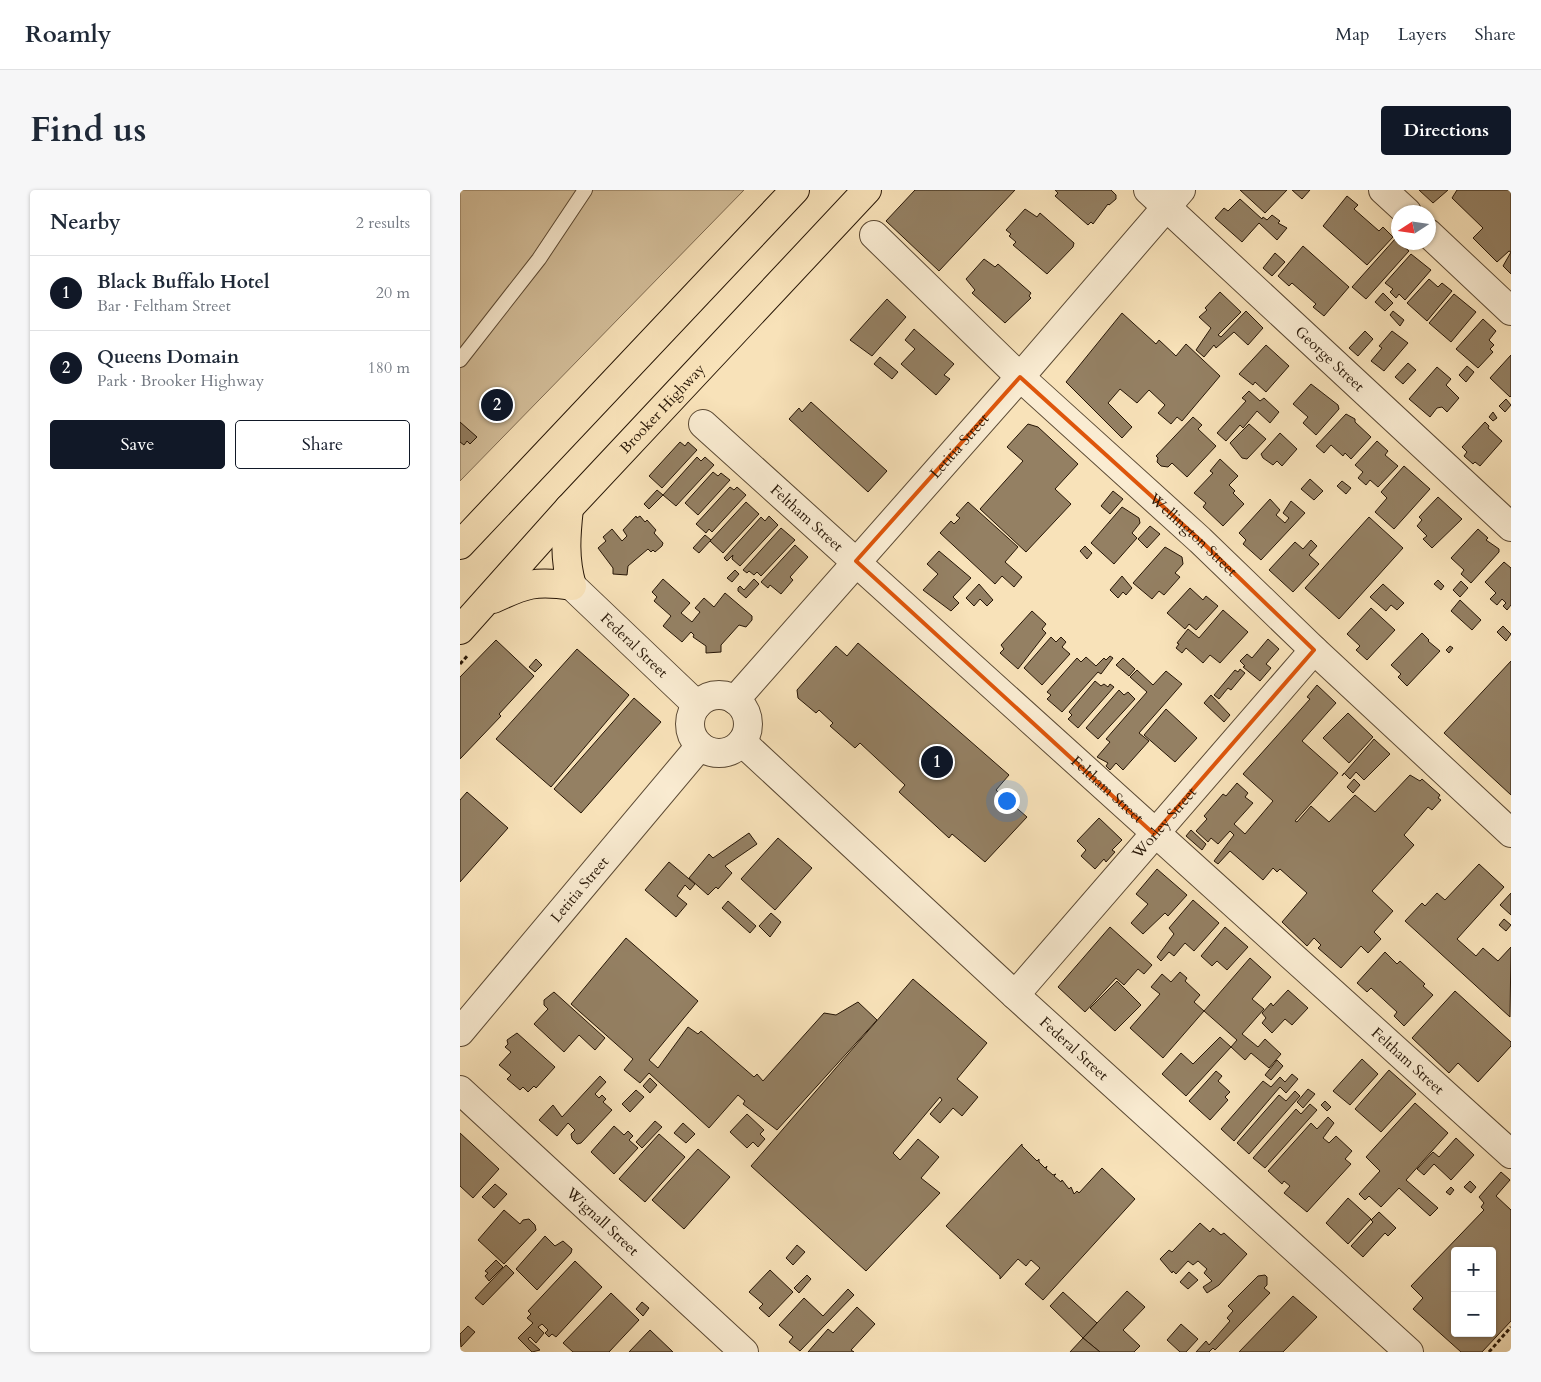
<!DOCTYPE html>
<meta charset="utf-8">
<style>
:root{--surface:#fff;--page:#f6f6f7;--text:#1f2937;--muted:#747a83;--line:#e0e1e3;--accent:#111827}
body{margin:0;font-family:Cardo,serif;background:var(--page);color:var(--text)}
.controls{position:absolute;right:15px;bottom:15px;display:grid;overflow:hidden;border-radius:5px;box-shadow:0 1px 4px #0004}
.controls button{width:45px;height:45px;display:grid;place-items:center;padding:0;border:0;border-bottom:1px solid var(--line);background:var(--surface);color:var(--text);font:25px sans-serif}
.compass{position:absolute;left:931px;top:15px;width:45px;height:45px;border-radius:50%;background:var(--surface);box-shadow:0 1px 4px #0004;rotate:258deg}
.you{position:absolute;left:546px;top:610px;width:18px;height:18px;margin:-12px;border:4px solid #fff;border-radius:50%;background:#1a73e8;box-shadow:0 0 0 8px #1a73e833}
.badge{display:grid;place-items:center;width:32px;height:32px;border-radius:50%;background:var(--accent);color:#fff;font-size:16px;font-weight:700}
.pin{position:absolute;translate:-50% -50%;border:2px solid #fff;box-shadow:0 1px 5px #0006}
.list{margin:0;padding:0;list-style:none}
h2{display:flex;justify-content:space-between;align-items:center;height:65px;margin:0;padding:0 20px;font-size:21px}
h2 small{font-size:16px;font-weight:400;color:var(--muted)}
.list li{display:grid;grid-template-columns:32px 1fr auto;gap:15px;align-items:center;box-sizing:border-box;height:75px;padding:0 20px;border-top:1px solid var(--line)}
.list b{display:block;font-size:19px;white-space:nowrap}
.list p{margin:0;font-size:16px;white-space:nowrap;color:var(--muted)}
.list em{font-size:16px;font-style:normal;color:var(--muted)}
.actions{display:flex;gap:10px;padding:15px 20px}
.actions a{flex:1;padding:11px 0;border:1px solid var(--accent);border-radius:5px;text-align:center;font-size:18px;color:var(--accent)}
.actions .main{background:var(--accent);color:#fff}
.map{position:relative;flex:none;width:1051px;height:1162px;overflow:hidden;border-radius:5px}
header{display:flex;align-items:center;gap:30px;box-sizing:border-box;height:70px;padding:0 25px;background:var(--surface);border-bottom:1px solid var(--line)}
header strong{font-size:24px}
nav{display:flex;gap:28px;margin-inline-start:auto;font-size:18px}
.intro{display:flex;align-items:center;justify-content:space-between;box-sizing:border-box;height:120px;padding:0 30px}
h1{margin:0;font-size:35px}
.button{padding:12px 22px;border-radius:5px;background:var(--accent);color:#fff;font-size:18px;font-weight:700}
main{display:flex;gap:30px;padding:0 30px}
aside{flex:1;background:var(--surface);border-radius:5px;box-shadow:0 1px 4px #0004}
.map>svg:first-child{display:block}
</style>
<header>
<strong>Roamly</strong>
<nav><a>Map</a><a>Layers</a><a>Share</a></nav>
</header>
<div class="intro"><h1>Find us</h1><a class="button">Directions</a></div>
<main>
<aside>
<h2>Nearby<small>2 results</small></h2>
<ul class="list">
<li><span class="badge">1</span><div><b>Black Buffalo Hotel</b><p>Bar · Feltham Street</p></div><em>20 m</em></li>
<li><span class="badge">2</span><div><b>Queens Domain</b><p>Park · Brooker Highway</p></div><em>180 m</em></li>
</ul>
<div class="actions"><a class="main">Save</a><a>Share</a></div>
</aside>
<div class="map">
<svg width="1051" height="1162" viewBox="0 0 1051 1162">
<rect width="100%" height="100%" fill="#f8e2b9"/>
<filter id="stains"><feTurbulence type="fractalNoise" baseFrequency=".004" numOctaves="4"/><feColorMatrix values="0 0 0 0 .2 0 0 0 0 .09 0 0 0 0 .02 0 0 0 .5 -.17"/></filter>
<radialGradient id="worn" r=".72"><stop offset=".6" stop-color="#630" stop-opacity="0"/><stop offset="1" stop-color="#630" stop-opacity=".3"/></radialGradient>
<polygon fill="#d4bf9b" stroke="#7e6a50" points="0,0 284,0 0,291"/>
<g fill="#948063" stroke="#271606" fill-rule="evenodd">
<polygon points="455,0 555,0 479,81 426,31"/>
<polygon points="595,0 651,0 656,5 656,9 649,15 648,14 633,34 631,32 628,35 595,6 598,3"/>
<polygon points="780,0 827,0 805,23"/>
<polygon points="832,0 850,0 842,9"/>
<polygon points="959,0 988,0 973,13"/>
<polygon points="997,0 1051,0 1051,84 1043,76 1051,62 1049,61 1037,72 1013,48 1023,38 992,8"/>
<polygon points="887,6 898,15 894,19 919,41 923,37 933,47 907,75 863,36"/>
<polygon points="780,9 802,29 803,27 807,30 812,25 820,31 818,33 827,38 817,50 799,33 782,52 755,28 764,18 768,21"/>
<polygon points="565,19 577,27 580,23 614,53 613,57 587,84 553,55 556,52 549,46 551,44 546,40"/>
<polygon points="935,49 949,61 906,109 892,97"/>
<polygon points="843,56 889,97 864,126 853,117 856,114 832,93 829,96 818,86"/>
<polygon points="815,63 825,72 812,86 803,78"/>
<polygon points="951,64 971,80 945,110 939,104 936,108 930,102 933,99 925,93"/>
<polygon points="524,69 535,77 538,74 571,103 569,106 571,108 545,133 512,103 515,100 506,89"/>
<polygon points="969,89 978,97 982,93 992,101 967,131 947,113"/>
<polygon points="760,102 781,122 758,145 761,147 786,121 803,138 788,155 774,142 756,158 754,155 744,167 736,160 751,138 739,127 747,120 745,118"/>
<polygon points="923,103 933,113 925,121 915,112"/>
<polygon points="994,104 1016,122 991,152 969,133"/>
<polygon points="427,109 446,127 412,166 390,150"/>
<polygon points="933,121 944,130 940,136 930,125"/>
<polygon points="662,123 696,154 699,150 716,166 726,154 760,186 722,231 717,227 711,234 698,223 705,215 689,200 677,213 660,199 648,213 672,237 662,248 606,192"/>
<polygon points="1023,129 1036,141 1029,150 1034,155 1030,159 1033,162 1018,178 996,159"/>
<polygon points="454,139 494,174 484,185 490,189 476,205 441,174 455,159 445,150"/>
<polygon points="905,141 913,149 898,166 889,158"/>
<polygon points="932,141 948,153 924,181 911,171 922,158 919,156"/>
<polygon points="806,155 829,176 806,202 795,192 793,195 779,184"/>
<polygon points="1051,165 1051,206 1050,207 1030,188"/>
<polygon points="420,167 438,182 432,189 414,174"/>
<polygon points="948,173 956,180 943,194 935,187"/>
<polygon points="1007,176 1014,182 1006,192 999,185"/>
<polygon points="977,177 991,189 986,195 999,208 987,222 982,217 977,218 970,227 949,209"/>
<polygon points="851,194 878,215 879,219 856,245 843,233 848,227 833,214"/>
<polygon points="789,201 800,211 804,208 819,222 810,233 797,221 783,238 780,235 766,251 757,243 786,211 782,208"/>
<polygon points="1046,209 1051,215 1045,222 1039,216"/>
<polygon points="351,212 427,281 408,302 329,229 339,218 342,222"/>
<polygon points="1033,222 1037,228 1033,231 1029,227"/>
<polygon points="886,224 895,229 895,232 911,247 891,269 885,263 883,266 871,255 864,263 856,256"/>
<polygon points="733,227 742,235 738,239 756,256 727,287 712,273 708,277 701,276 697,272 698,268 696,266"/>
<polygon points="0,232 17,247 10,254 7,251 4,255 0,252"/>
<polygon points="1025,232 1029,236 1028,238 1042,251 1020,276 1015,272 1013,274 1004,266 1007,262 1002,257"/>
<polygon points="568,234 578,237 618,274 595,299 611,314 566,362 520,319 563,271 547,257"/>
<polygon points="789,234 806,249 787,269 782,268 770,253"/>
<polygon points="820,243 837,259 822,276 817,271 813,275 803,268 801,264"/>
<polygon points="917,251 928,261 925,265 938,276 918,297 910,290 906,295 898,288 903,282 895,275"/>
<polygon points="220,252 225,256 228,252 237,260 202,298 189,286"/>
<polygon points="237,267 241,271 245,267 254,275 216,316 203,305"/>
<polygon points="760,269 778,286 769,295 775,301 773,303 784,314 763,336 743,317 746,313 734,303 753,283 750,281"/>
<polygon points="944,276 970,299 934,339 915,322 927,308 921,302"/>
<polygon points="253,282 258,286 261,283 270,290 238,325 225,313"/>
<polygon points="850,289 863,301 854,310 841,299"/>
<polygon points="882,291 891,298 886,304 877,296"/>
<polygon points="270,297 274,300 277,297 286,305 252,342 249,339 246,343 236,334"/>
<polygon points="197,300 203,305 189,319 184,314"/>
<polygon points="653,301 663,309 650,324 641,316"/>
<polygon points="978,307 1002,329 972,358 963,349 967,346 957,336 962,330 959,327"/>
<polygon points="810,309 820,320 816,325 825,333 829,328 823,323 831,311 845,323 801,370 783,354 786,350 779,343"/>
<polygon points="286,312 299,324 263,363 250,351"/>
<polygon points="508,312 558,357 545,372 562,387 554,397 542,386 535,394 480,343 491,331 494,334 500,328 496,325"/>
<polygon points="662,317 679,328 680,333 672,343 677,348 654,374 631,353"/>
<polygon points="176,326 177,328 180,326 185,332 187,330 196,340 194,343 203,353 202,356 195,362 193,360 191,362 188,359 168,376 167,385 153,384 153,378 138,358 146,351 143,347 152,339 162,351 167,346 163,340"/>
<polygon points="309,326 318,335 280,376 272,369 273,365 267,371 264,368 301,327 305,331"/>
<polygon points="909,327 943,358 879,429 845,398"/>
<polygon points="690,336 700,344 687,358 678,349"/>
<polygon points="321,338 335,350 301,386 297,382 294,385 289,381 287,383 283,380"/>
<polygon points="1018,339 1028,348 1026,350 1039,359 1039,362 1011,393 1001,384 1004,380 991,368"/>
<polygon points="245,345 251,350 239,363 233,358"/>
<polygon points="851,350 857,356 849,365 859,374 833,402 809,380 835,352 843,359"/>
<polygon points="335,355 348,367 330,387 333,390 321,404 310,395 308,398 301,392"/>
<polygon points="625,356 632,363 627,369 620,361"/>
<polygon points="705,357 722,367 723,374 715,383 720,387 704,405 699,401 692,409 673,393"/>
<polygon points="479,361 511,388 493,407 499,413 491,421 463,400 478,384 467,374"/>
<polygon points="1044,372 1051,378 1051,415 1047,420 1043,416 1046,413 1042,409 1037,415 1030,409 1036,403 1025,392"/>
<polygon points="275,380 279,384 272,392 267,388"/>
<polygon points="662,386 672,398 666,405 663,402 658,408 650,400"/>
<polygon points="203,389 230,413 221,423 232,432 240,422 235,418 244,408 254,417 265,403 292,426 292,430 286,437 279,435 261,455 261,462 246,463 246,456 233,447 234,445 231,442 222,452 203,436 211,426 194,411 197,407 192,402"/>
<polygon points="294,389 299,394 286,408 278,401 278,398 280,396 284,400"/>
<polygon points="978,390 984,396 981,400 974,394"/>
<polygon points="1001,391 1008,398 1000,407 993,400"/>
<polygon points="519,394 533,410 527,416 520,409 514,416 506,408"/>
<polygon points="923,394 944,413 937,420 931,415 926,421 910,407"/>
<polygon points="730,398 743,410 746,406 758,416 736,440 729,434 725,439 707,423"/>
<polygon points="1000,410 1021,430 1012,440 991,421"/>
<polygon points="911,418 935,440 907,470 896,460 900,456 887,444"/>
<polygon points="763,420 788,442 760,473 750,465 743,473 726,458 722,463 716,458 719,454 717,453 728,439 739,448"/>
<polygon points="572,421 586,434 582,439 586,443 558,479 540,463 544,459 541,455"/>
<polygon points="1043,436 1051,444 1046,451 1037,442"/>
<polygon points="962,443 969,450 968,451 980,461 947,496 938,487 941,484 931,475"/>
<polygon points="591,447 596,452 601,447 606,452 602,457 610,464 582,495 564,478"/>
<polygon points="808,449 819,459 806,474 811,478 800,491 783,477 785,476 780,471 787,464 792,468"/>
<polygon points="36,450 74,486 39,524 41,526 0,569 0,487"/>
<polygon points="398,453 549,585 536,600 567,627 525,672 492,644 489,648 439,602 445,595 400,553 395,558 370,536 373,533 359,520 356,523 338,508 337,500 376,456 387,466"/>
<polygon points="990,456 993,458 989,463 986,460"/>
<polygon points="117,459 169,505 91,597 36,549"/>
<polygon points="650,466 653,468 641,484 638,482 602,522 587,509 591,505 587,502 617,468 621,472 626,467 636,476 644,468 646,470"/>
<polygon points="663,468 675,479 669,486 656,475"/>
<polygon points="76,469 82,475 75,482 69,477"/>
<polygon points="1051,471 1051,605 984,543"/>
<polygon points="780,479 785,483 771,500 768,498 759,509 754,505 775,480 778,482"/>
<polygon points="677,480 693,495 706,481 722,494 679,543 689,551 663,580 656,573 650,580 646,576 648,573 637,567 650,552 646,549 687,502 670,487"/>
<polygon points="635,491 641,496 644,494 648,497 650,494 654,497 618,538 608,529 612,525 609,522"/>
<polygon points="857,495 876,513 842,551 878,583 835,631 837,632 851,616 869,632 895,605 915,622 950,585 960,591 962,589 980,605 978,608 981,610 972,620 968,617 944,645 954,655 912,701 933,721 914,742 921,749 908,763 901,756 881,778 858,758 861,755 854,748 847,756 822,732 847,703 820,679 817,682 813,678 803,690 770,661 758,674 754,671 774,645 770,641 758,654 751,648 748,652 736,641 747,629 744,626 763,604 766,606 777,593 788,603 785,607 793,613 774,634 785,644 813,611 783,584 850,509 847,507"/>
<polygon points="659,500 664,505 668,502 675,509 638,549 626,538"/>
<polygon points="751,505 770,525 764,532 744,513"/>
<polygon points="174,508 201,532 121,623 94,599"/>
<polygon points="706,519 737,548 715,572 684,545"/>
<polygon points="888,523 913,547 889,573 863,548"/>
<polygon points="914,549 930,564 904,590 896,582 890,589 884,583 882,586"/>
<polygon points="894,589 900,595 893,603 887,597"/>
<polygon points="7,602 48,638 0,692 0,610"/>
<polygon points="639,628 662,650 652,660 655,662 646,672 644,669 635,679 621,666 626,660 617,651"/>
<polygon points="731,640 746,654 742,660 726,646"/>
<polygon points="289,643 297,654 265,676 272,683 258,699 256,697 248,705 229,688 249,664 253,668"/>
<polygon points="318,648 352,678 315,720 281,689"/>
<polygon points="209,672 235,694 230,700 225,695 217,706 227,714 216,727 185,700"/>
<polygon points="1019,674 1044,697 997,749 1016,766 1023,758 1038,771 1051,757 1050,827 945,731 962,713 965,716 977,703 985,710"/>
<polygon points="697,679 727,705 708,726 705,723 683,744 671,733 688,714 676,704"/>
<polygon points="1051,703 1051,725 1040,715"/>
<polygon points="733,710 759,733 734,761 725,753 714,766 709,762 701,771 697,767 714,744 709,738"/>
<polygon points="268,711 296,736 290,743 262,718"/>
<polygon points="311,723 321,732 310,747 299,736"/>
<polygon points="1044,729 1051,735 1046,741 1039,735"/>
<polygon points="650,737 692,775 684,784 678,779 664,795 656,788 625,822 598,797"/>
<polygon points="765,737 788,757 767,780 757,771 752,776 741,766"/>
<polygon points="166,748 238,811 189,870 198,878 228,837 238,844 241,841 294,887 297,884 303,891 364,823 376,825 398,812 417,830 317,940 283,914 285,911 278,905 249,938 189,883 180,893 164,880 173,869 111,814"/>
<polygon points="925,762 937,774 940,771 965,794 963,796 973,805 944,836 934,826 937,822 911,798 907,802 897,793"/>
<polygon points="790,768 811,787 792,809 804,819 782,844 798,857 805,849 821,864 809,878 791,863 785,870 771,857 777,850 744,821"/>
<polygon points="720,782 727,788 725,791 740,805 734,812 744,821 703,868 670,838 700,804 691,797 702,784 711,792"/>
<polygon points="453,789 527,853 497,889 518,907 502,926 493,918 480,933 470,924 482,910 480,907 433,963 440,970 458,949 479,967 461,988 480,1003 406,1081 291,976"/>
<polygon points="657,791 681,815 655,841 630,818"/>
<polygon points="828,800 848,818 832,835 825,829 812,843 802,833 806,828 802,823 811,813 813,816"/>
<polygon points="995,801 1051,852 1051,856 1018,892 998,873 989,883 952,848"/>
<polygon points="94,802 145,848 135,860 119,845 104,862 74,834 88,819 84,815 84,810"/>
<polygon points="57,843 95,877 76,898 74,896 68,902 63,897 60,900 47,889 51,885 39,875 51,862 45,857 48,854 47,850"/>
<polygon points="760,847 771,857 726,906 702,884 721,863 733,874"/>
<polygon points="902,869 918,884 890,915 873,901"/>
<polygon points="817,870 823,876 811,890 805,885"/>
<polygon points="929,880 956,904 921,942 895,919"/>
<polygon points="756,881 762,886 758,891 770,902 765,907 768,910 750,930 729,911"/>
<polygon points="832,884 838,889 826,903 820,897 774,951 761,939 803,891 811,897 820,887 825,892"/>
<polygon points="140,886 146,892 135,904 139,908 142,905 146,909 143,912 152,920 121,953 117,954 112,949 111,944 115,940 108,933 97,946 79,930 93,915 102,927"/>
<polygon points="190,888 197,895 190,903 183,896"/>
<polygon points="848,899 855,904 843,918 837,912"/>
<polygon points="176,900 184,907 170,922 162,914"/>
<polygon points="835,901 840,906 789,964 777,953 819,905 826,911"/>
<polygon points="865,911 871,917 867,921 861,915"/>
<polygon points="955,913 988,943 946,990 978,1018 970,1026 939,998 921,1017 909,1006 905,1010 899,1004 920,981 906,967"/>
<polygon points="850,914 857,920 805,978 793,968 836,919 841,924"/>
<polygon points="287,924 304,940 300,944 305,949 298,957 293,952 287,958 270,942"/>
<polygon points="868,927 874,933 863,948 869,953 876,946 892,961 885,969 891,974 847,1022 824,1003 830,996 824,991 822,994 808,981 851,933 857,939"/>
<polygon points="195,931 202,937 182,958 176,952"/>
<polygon points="223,933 235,944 226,953 214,943"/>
<polygon points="154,936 164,945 168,941 173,946 169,950 178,958 154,984 131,962"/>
<polygon points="0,943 39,979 13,1008 0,996"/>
<polygon points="199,944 225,967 185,1012 159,989"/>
<polygon points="996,948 1014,965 991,990 974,974 964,985 957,979 973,962 979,967"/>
<polygon points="562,954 562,956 577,971 579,969 579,972 585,978 587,976 586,979 593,985 596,984 594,986 601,992 602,990 609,999 611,997 614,1004 617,1001 619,1003 642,978 675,1009 583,1110 565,1094 580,1078 571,1070 566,1076 558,1069 540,1089 540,1086 486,1036"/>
<polygon points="238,959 270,987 224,1039 192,1010"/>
<path d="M1041 982 1050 990 1036 1006 1051 1020V1131L1022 1162H1001L953 1119 963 1108 951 1096 1024 1020 1021 1017 1024 1013 1019 1007ZM995 1061H1032V1143H995Z"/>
<polygon points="1010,991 1016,997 1011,1003 1004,997"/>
<polygon points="35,994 47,1004 34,1018 22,1007"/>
<polygon points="991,997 994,1000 990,1005 986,1002"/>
<polygon points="888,1008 911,1029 888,1054 866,1033"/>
<polygon points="44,1020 60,1034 63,1030 69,1029 75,1035 76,1040 44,1074 18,1050"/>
<polygon points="919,1022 936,1038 928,1046 925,1043 903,1067 891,1056 913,1032 911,1030"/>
<polygon points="740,1033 750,1042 753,1038 761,1045 764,1043 787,1064 759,1095 747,1103 743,1097 752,1091 744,1083 747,1079 738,1071 733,1075 728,1071 716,1084 713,1081 712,1083 700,1069 709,1060 712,1062"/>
<polygon points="85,1046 95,1056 103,1051 112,1059 111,1063 77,1100 56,1079"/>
<polygon points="337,1055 345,1062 333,1075 326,1068"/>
<polygon points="36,1070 43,1077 29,1091 25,1086 28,1083 25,1081"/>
<polygon points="115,1071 142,1097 96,1147 92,1144 89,1147 85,1143 88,1140 82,1134 78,1137 84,1143 76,1153 70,1147 68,1149 80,1160 72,1162 58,1148 73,1133 67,1128 71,1124 68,1121"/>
<polygon points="46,1075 54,1083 23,1115 15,1108"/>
<polygon points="310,1080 333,1102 309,1127 299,1118 303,1114 289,1102"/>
<polygon points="729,1082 738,1090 728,1099 720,1092"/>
<polygon points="347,1085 351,1089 339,1103 334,1098"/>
<polygon points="805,1085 807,1087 807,1095 804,1098 810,1103 755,1160 753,1158 749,1162 736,1162 746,1151 749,1155 770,1131 767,1128 773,1121 768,1116 798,1086"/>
<polygon points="388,1099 394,1105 340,1161 329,1152 333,1147 319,1135 344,1108 363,1126"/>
<polygon points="667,1101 685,1117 663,1140 680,1156 674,1162 640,1162 623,1148"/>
<polygon points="603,1102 637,1133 623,1148 590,1116"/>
<polygon points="151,1103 179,1130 149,1162 113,1162 103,1153"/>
<polygon points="833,1106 857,1127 823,1162 779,1162"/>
<polygon points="182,1112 189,1118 183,1126 176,1119"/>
<polygon points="397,1117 415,1134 391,1160 394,1162 348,1162 368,1139 373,1143"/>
<polygon points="721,1134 738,1149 726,1162 720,1162 707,1150"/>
<polygon points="8,1136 15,1142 1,1157 0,1144"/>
<polygon points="190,1140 213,1162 169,1162"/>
<polygon points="623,1148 640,1162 610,1162"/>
</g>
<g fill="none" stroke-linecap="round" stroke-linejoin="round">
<g stroke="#5b4933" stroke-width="16">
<polyline id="service" points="0,170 79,69 125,0"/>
</g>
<g stroke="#5b4933" stroke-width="30">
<g id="minor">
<path id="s1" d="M688 0 1051 337"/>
<polyline points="923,0 947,22"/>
<polyline points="968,43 1051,121"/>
<path id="s2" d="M414 45 560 187 740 350 854 460 1051 643"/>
<path id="s3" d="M243 234 1051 964"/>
<path id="s4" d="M555 805 854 460"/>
<path id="s5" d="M0 900 284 1162"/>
</g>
</g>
<g stroke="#5b4933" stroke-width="30">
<g id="tertiary">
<path id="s6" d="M112 396 237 515"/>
<circle cx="259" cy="534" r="29"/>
<path id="s7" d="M275 510 560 187 721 0"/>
<path id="s8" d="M282 552 555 805 949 1162"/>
<path id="s9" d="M0 842 240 556"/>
</g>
</g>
<g stroke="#271606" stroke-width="30">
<g id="trunk">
<polyline points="0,355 335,0"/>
<path d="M33 409C65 394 76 390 112 396 104 369 106 345 109 318"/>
<path id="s10" d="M0 440 109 318 407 0"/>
</g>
</g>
<g stroke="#271606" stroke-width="3" stroke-dasharray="4 2.5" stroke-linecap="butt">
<polyline points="0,474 8,465"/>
<polyline points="1029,1162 1051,1137"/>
</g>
<use href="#service" stroke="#faecd2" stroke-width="14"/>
<use href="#minor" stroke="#faecd2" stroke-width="28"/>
<use href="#tertiary" stroke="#faecd2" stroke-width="28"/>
<use href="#trunk" stroke="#f8e2b9" stroke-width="28"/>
</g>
<path fill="none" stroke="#de560c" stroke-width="4" stroke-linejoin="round" d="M560 187 740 350 854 460 694 644 396 371Z"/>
<g text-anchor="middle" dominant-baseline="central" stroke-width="4" stroke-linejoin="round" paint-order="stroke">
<g font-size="15" fill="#271606" stroke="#faecd2">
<text stroke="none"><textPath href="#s1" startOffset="248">George Street</textPath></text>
<text stroke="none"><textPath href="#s10" startOffset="300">Brooker Highway</textPath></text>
<text stroke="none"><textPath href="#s7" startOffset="339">Letitia Street</textPath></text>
<text stroke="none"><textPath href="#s3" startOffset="140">Feltham Street</textPath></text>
<text stroke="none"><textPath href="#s2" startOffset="438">Wellington Street</textPath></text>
<text stroke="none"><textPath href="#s6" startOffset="86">Federal Street</textPath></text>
<text stroke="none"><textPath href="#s3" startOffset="545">Feltham Street</textPath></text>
<text stroke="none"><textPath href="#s4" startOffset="228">Worley Street</textPath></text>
<text stroke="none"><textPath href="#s9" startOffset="186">Letitia Street</textPath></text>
<text stroke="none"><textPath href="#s8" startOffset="452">Federal Street</textPath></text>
<text stroke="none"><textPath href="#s3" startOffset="950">Feltham Street</textPath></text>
<text stroke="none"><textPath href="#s5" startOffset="194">Wignall Street</textPath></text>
</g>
</g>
<rect width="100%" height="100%" filter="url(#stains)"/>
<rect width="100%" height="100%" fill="url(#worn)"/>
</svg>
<div class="controls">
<button>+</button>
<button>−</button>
</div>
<svg class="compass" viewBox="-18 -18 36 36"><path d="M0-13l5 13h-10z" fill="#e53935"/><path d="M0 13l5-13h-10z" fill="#747a83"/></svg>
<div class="you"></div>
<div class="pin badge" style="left:477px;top:572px">1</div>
<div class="pin badge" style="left:37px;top:215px">2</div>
</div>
</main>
